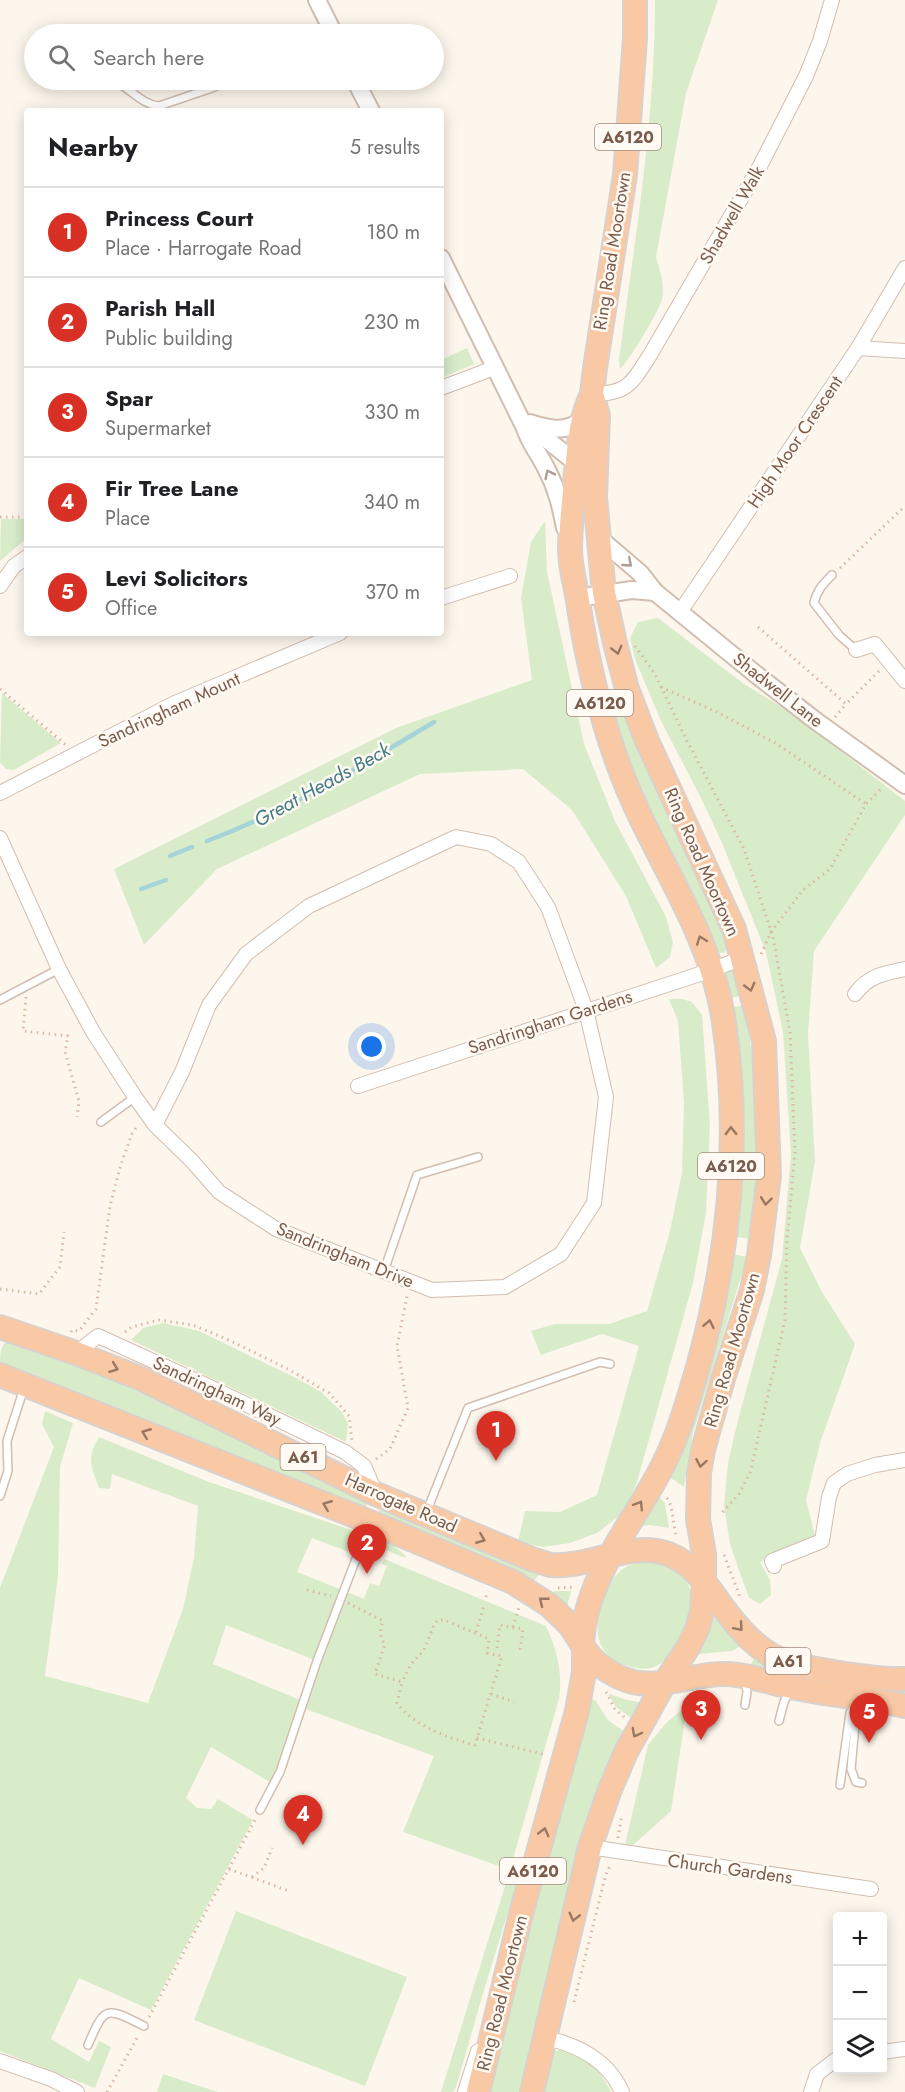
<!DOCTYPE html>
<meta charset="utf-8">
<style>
:root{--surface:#fff;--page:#f2f2f2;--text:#202124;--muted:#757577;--line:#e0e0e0;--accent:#d93025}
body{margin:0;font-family:Jost,sans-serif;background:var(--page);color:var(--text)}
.controls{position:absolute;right:18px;bottom:18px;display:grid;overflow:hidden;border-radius:6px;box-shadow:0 3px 15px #0003}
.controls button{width:54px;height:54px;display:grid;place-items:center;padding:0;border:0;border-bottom:2px solid var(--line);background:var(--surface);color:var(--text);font:30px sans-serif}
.you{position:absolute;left:372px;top:1047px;width:21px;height:21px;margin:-15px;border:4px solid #fff;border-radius:50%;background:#1a73e8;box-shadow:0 0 0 9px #1a73e833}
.badge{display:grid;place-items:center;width:39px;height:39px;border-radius:50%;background:var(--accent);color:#fff;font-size:20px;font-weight:700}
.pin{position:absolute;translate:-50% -50px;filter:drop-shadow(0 2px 3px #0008)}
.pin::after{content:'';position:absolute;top:32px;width:21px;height:18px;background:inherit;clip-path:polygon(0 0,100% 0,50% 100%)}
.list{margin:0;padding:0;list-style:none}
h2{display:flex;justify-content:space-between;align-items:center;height:78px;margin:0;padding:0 24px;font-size:26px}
h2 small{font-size:20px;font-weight:400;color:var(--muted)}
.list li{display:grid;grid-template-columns:39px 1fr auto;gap:18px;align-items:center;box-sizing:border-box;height:90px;padding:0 24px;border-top:2px solid var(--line)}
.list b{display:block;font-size:22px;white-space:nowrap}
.list p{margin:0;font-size:20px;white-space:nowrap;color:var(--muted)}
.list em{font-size:20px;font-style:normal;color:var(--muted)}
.icon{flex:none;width:33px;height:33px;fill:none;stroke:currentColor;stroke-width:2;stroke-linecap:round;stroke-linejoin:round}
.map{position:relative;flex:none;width:905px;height:2092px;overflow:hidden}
.search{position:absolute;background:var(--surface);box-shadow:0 3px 15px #0003;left:24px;top:24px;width:420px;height:66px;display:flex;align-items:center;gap:15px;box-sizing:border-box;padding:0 21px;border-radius:33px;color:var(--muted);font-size:22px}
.panel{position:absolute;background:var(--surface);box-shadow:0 3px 15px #0003;left:24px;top:108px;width:420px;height:528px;border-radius:6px}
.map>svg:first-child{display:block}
</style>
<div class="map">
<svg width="905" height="2092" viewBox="0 0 905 2092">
<rect width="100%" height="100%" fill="#fdf6ec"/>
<g fill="#d8ecc9">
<path d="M655 0H718L686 93 656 257C660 270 665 285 662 299 659 311 629 361 620 369L619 359C635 239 655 121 655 0Z"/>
<polygon points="467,348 474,364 441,378 441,360"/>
<polygon points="1,519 27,519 27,538 0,561"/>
<polygon points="545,521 547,572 584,744 615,821 666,917 673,942 670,957 656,968 626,896 572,810 523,769 420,774 217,869 144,945 114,869 396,728 532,680 521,598 531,542"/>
<polygon points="658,618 744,684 790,712 905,801 905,815 814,951 808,1034 815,1161 800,1248 822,1292 855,1344 820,1443 806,1500 816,1540 760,1562 770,1580 771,1595 760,1604 749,1598 741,1576 730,1544 724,1506 728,1463 738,1420 782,1259 791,1155 783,1032 766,952 722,843 702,800 661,721 635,659 630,638 638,622"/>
<polygon points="2,693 61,743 14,770 6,769 0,762"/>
<polygon points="623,709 644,765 671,822 692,857 709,895 729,946 724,953 715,952 629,770 615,712"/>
<polygon points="729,971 734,972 742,995 729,999 723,973"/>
<polygon points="669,999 682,999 692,1002 702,1015 710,1125 706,1213 693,1283 637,1482 624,1512 597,1533 570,1543 543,1547 518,1542 525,1511 560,1512 597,1495 639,1346 602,1334 541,1355 531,1331 555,1324 609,1324 647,1311 669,1235 682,1173 684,1103 678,1021"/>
<path d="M744 1005C760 1087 759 1157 751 1239L737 1237 742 1167 727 1009Z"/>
<polygon points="733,1254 747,1257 693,1433 684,1487 668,1476"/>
<polygon points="163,1323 199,1331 298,1379 321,1392 342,1412 348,1424 346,1442 131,1340 143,1328"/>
<path d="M6 1342 14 1343 86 1365 200 1416 369 1500 364 1512 0 1365C0 1356 0 1347 6 1342Z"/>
<path d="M45 1411 73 1423 60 1467 58 1576 45 1676 148 1703 183 1609 194 1558 198 1506 112 1474 110 1489 99 1488C91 1465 86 1459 99 1437L209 1482 366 1535 357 1555 312 1538 297 1572 342 1590 317 1661 226 1625 213 1664 305 1702 345 1591 364 1599 370 1583 379 1586 387 1566 382 1564 384 1559 546 1626C557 1650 563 1673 559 1699L510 1869 520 1873 484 1990 456 2087 453 2092H441L510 1870 403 1832 434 1756 303 1708 273 1784 211 1747 186 1798 197 1808 211 1809 218 1799 253 1820 151 2010 79 1978 51 2039 89 2062 99 2041 111 2047 95 2088 0 2051V1588L54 1447 42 1424Z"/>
<polygon points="657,1495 665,1503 669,1528 650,1525 642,1526 640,1524"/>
<polygon points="381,1506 541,1573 532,1583 377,1517"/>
<polygon points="376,1538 393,1545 407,1557 402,1557 371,1543 372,1539"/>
<path d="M650 1562C697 1570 699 1599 681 1636 675 1647 666 1663 654 1667 649 1669 642 1669 636 1668 599 1661 591 1635 602 1603 606 1589 612 1576 624 1568 632 1563 641 1562 650 1562Z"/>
<polygon points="555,1591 571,1591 567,1607 549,1594"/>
<polygon points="713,1618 720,1621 741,1646 732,1651 699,1654 687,1672 684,1669 710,1621"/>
<polygon points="755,1657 905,1682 905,1698 748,1669"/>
<polygon points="610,1694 627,1700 644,1703 634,1720 616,1707 609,1695"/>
<polygon points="588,1698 595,1700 608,1720 626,1733 524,2092 487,2092 533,1907"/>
<polygon points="687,1706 671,1811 632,1846 625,1845 648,1745 667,1722"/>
<polygon points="236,1911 407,1977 365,2086 194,2020"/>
<path d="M561 2049C585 2055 601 2070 611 2092H544L553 2055 555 2051Z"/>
<polygon points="163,2074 218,2092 157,2092"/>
</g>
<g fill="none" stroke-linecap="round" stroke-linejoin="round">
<g stroke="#a5d3da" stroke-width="4.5">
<path d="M207 841C287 811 361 766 434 722"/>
<polyline points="170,856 192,847"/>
<polyline points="141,889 166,880"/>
</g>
<g stroke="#d1beb0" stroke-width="10">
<g id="service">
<polyline points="244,34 255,30 268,34"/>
<polyline points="318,34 331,28"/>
<polyline points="72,80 80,80"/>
<path d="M108 80C128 83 138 104 159 106L212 88 229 80"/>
<path d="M832 575C823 584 817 590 814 603L839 635 856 650"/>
<polyline points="0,1000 59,969"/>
<polyline points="101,1122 135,1097"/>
<polyline points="384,1271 417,1175 478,1157"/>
<polyline points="0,1496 8,1471 7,1441 24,1388"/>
<polyline points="426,1513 468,1408 600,1362 610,1364"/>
<polyline points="745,1705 747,1692 745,1680"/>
<polyline points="853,1708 856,1714 851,1769 856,1782 862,1783"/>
<polyline points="779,1721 784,1702 790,1690"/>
<polyline points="840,1785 850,1713 853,1708 855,1699"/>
<polyline points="260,1810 280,1772 317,1661 369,1525"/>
<path d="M88 2045C105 2005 106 2007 144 2026"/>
</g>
</g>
<g stroke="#d1beb0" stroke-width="16">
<g id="minor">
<polyline points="858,348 905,351"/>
<polyline points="441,388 494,368"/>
<path d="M592 394C628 394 632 383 650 355L760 166 806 76 820 41 832 0"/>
<polyline points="0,586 14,566 27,557"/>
<polyline points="441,598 510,576"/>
<polyline points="680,612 858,348 905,268"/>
<polyline points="856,650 875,644 905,681"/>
<polyline points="0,793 175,703 340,633"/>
<polyline points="0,838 59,969 93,1032 135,1097 155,1125 192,1161 219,1192 276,1229 432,1290 505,1287 561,1254 594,1203 606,1097 586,1010 548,907 519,862 491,844 456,837 309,906 246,954 209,1005 182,1072 155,1125"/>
<path d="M855 994C868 976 884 973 905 969"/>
<polyline points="358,1086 712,970 742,958"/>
<polyline points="76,1353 98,1336 208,1386 345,1452 364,1466 376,1494"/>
<polyline points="774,1566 772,1561 822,1541 829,1497 834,1483 847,1474 875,1465 905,1460"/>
<polyline points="590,1847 871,1889"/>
<path d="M545 2038C577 2044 609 2061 622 2092"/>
<polyline points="882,2052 905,2049"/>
<polyline points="0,2061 51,2079 77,2092"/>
<polyline points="465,2092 478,2051"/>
<polyline points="811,2092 817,2074 838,2058"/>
</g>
</g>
<g stroke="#d1beb0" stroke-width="20">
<g id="tertiary">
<polyline points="317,0 334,34"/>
<polyline points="355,80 371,111"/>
<path d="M441 258 525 428C530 444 540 455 547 470 557 489 561 507 565 528"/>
<path d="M530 423C548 429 566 433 582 420"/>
<polyline points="525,428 535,430 585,470"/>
<polyline points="598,537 640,573 655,592 758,676 816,721 905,785"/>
<polyline points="577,598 632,590 655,592"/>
</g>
</g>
<g stroke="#dad1cd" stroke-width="26">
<g id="trunk">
<path d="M592 394C580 419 579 443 576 471 574 496 570 523 570 549 570 564 574 580 577 595 588 669 607 748 640 816 671 881 711 943 723 1016 742 1136 729 1258 696 1374 687 1403 679 1433 665 1461 636 1522 585 1574 582 1644 590 1662 614 1677 633 1682 665 1689 696 1672 728 1674 749 1675 771 1683 791 1687 829 1695 867 1698 905 1706"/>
<path d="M0 1327 76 1353 142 1379 376 1494 534 1560C540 1561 546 1564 551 1565 591 1568 630 1540 668 1554 697 1565 710 1591 728 1614 740 1630 754 1645 771 1655 796 1669 876 1680 905 1679"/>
<polyline points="0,1375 370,1522 513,1582 549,1605 570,1625 582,1644"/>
<polyline points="478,2092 521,1914 577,1711 584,1672 584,1649"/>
<polyline points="532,2092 590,1847 609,1792 626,1752 665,1682 689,1646 698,1627 702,1610 704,1580 704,1554 698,1519 699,1473 703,1450 723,1379 752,1290 759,1255 769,1176 764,1041 734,929 647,741 627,689 615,643 604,593 595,497 598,416 592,394 595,368 625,175 635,38 635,0"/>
</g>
</g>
<g stroke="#d9b8a5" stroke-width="3" stroke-dasharray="1.5 4.5" stroke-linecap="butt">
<polyline points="0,517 27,517"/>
<polyline points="840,568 905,506"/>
<polyline points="758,627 846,704 879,671"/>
<polyline points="635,646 655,674 687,741 744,849 773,937 790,1032 795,1153 787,1239 785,1320 750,1473 739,1494 721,1514"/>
<polyline points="661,687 717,712 777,744 866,804"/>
<polyline points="0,689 66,745"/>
<polyline points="835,717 846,704"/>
<polyline points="761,954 771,932 803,890 830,869 866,804 883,787"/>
<polyline points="26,997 23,1031 68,1036 65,1052 79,1101 77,1117"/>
<polyline points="0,1289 39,1294 60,1267 64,1232"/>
<polyline points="71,1332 72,1330 79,1331 96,1309 110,1206 121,1164 132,1134 138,1125"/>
<polyline points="125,1332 132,1327 159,1320 193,1325 231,1341 286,1368 329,1393 349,1416 352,1441"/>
<polyline points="376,1459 390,1449 408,1408 397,1346 407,1296"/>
<polyline points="667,1498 671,1506 676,1537"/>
<polyline points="724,1555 740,1597"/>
<polyline points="558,1588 576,1587"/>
<polyline points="307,1590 331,1596"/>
<polyline points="486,1597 488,1591"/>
<path d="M348 1603 383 1621C380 1630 379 1636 385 1644L375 1674 402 1682 397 1703C414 1726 448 1738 475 1745L502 1656 487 1653 489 1639 445 1620H438L434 1625 424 1650 411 1664 402 1682"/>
<polyline points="513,1627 519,1607"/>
<polyline points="476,1632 484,1605"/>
<polyline points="497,1648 500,1625 523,1629 520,1651"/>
<polyline points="606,1692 615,1709 625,1718"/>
<polyline points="491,1694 514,1702"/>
<polyline points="477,1738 546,1755"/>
<polyline points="618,1838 622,1815"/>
<polyline points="229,1869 289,1891"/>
<polyline points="252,1877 264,1868 272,1848"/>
<polyline points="574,2002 606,1874 611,1864"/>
<polyline points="149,2017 255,1820"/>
<polyline points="107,2092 138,2036"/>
</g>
<use href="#service" stroke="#fff" stroke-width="7"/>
<use href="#minor" stroke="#fff" stroke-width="14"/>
<use href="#tertiary" stroke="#fff" stroke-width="16"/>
<use href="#trunk" stroke="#f9c8a4" stroke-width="22"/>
</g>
<defs><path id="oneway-chevron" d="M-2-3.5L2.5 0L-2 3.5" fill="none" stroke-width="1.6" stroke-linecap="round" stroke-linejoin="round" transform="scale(1.5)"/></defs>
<g stroke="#af9d94">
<use href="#oneway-chevron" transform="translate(549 474) rotate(-116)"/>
<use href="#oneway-chevron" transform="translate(628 563) rotate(41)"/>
</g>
<g stroke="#9a7763">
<use href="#oneway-chevron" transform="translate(617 650) rotate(76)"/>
<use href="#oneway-chevron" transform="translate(701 940) rotate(-111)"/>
<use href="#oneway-chevron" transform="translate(750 987) rotate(75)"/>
<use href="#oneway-chevron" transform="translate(731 1131) rotate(-91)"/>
<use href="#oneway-chevron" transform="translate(766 1201) rotate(97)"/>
<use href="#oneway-chevron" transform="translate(709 1324) rotate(-78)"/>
<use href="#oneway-chevron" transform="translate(114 1368) rotate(21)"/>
<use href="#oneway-chevron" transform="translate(146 1433) rotate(-158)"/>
<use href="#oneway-chevron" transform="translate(701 1463) rotate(100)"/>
<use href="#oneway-chevron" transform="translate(327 1505) rotate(-158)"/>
<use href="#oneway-chevron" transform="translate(639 1505) rotate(-58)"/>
<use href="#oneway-chevron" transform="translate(481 1539) rotate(22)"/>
<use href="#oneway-chevron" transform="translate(543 1601) rotate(-142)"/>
<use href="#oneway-chevron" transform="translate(739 1627) rotate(49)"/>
<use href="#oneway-chevron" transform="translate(636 1733) rotate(118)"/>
<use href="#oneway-chevron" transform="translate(544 1832) rotate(-75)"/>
<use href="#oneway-chevron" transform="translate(574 1917) rotate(104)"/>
</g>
<g text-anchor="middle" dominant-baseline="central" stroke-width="5" stroke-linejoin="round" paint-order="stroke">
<g fill="#fffaf3" stroke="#a28b7f" stroke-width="1.5">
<rect x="595" y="124" width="66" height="26" rx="4.5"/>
<rect x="567" y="690" width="66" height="26" rx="4.5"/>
<rect x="698" y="1153" width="66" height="26" rx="4.5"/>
<rect x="280.5" y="1444" width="45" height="26" rx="4.5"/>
<rect x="765.5" y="1648" width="45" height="26" rx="4.5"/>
<rect x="500" y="1858" width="66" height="26" rx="4.5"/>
</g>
<g font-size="16" font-weight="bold" fill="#7a5c4d">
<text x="628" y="137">A6120</text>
<text x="600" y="703">A6120</text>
<text x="731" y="1166">A6120</text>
<text x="303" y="1457">A61</text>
<text x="788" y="1661">A61</text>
<text x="533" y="1871">A6120</text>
</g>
<g font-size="18" fill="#7a5c4d" stroke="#fffaf3">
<text transform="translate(732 215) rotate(-60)">Shadwell Walk</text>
<text transform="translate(612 251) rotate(-81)">Ring Road Moortown</text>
<text transform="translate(795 442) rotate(-56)">High Moor Crescent</text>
<text transform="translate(778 690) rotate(38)">Shadwell Lane</text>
<text transform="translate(169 710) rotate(-25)">Sandringham Mount</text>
<text transform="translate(702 862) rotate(66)">Ring Road Moortown</text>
<text transform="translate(550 1022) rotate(-18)">Sandringham Gardens</text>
<text transform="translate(345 1255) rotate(22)">Sandringham Drive</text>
<text transform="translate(732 1350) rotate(-74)">Ring Road Moortown</text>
<text transform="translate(217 1391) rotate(25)">Sandringham Way</text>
<text transform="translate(401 1503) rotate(24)">Harrogate Road</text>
<text transform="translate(730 1869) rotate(8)">Church Gardens</text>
<text transform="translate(502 1993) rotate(-76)">Ring Road Moortown</text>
</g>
<g font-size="20" font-style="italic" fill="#437c86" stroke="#fffaf3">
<text transform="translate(322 785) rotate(-29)">Great Heads Beck</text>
</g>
</g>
</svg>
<div class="controls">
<button>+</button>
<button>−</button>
<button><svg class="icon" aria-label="layers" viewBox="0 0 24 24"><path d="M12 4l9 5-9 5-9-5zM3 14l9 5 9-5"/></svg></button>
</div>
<div class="you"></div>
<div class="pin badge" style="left:496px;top:1461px">1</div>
<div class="pin badge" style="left:367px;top:1574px">2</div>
<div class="pin badge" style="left:701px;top:1740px">3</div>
<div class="pin badge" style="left:303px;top:1845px">4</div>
<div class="pin badge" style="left:869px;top:1743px">5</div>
<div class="search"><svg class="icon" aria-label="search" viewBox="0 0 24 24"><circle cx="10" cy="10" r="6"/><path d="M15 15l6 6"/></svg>Search here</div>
<section class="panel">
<h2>Nearby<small>5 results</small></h2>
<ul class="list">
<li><span class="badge">1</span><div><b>Princess Court</b><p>Place · Harrogate Road</p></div><em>180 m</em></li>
<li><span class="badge">2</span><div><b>Parish Hall</b><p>Public building</p></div><em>230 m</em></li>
<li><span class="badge">3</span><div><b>Spar</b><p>Supermarket</p></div><em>330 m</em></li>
<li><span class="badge">4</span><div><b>Fir Tree Lane</b><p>Place</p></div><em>340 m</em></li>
<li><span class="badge">5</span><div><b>Levi Solicitors</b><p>Office</p></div><em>370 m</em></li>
</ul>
</section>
</div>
